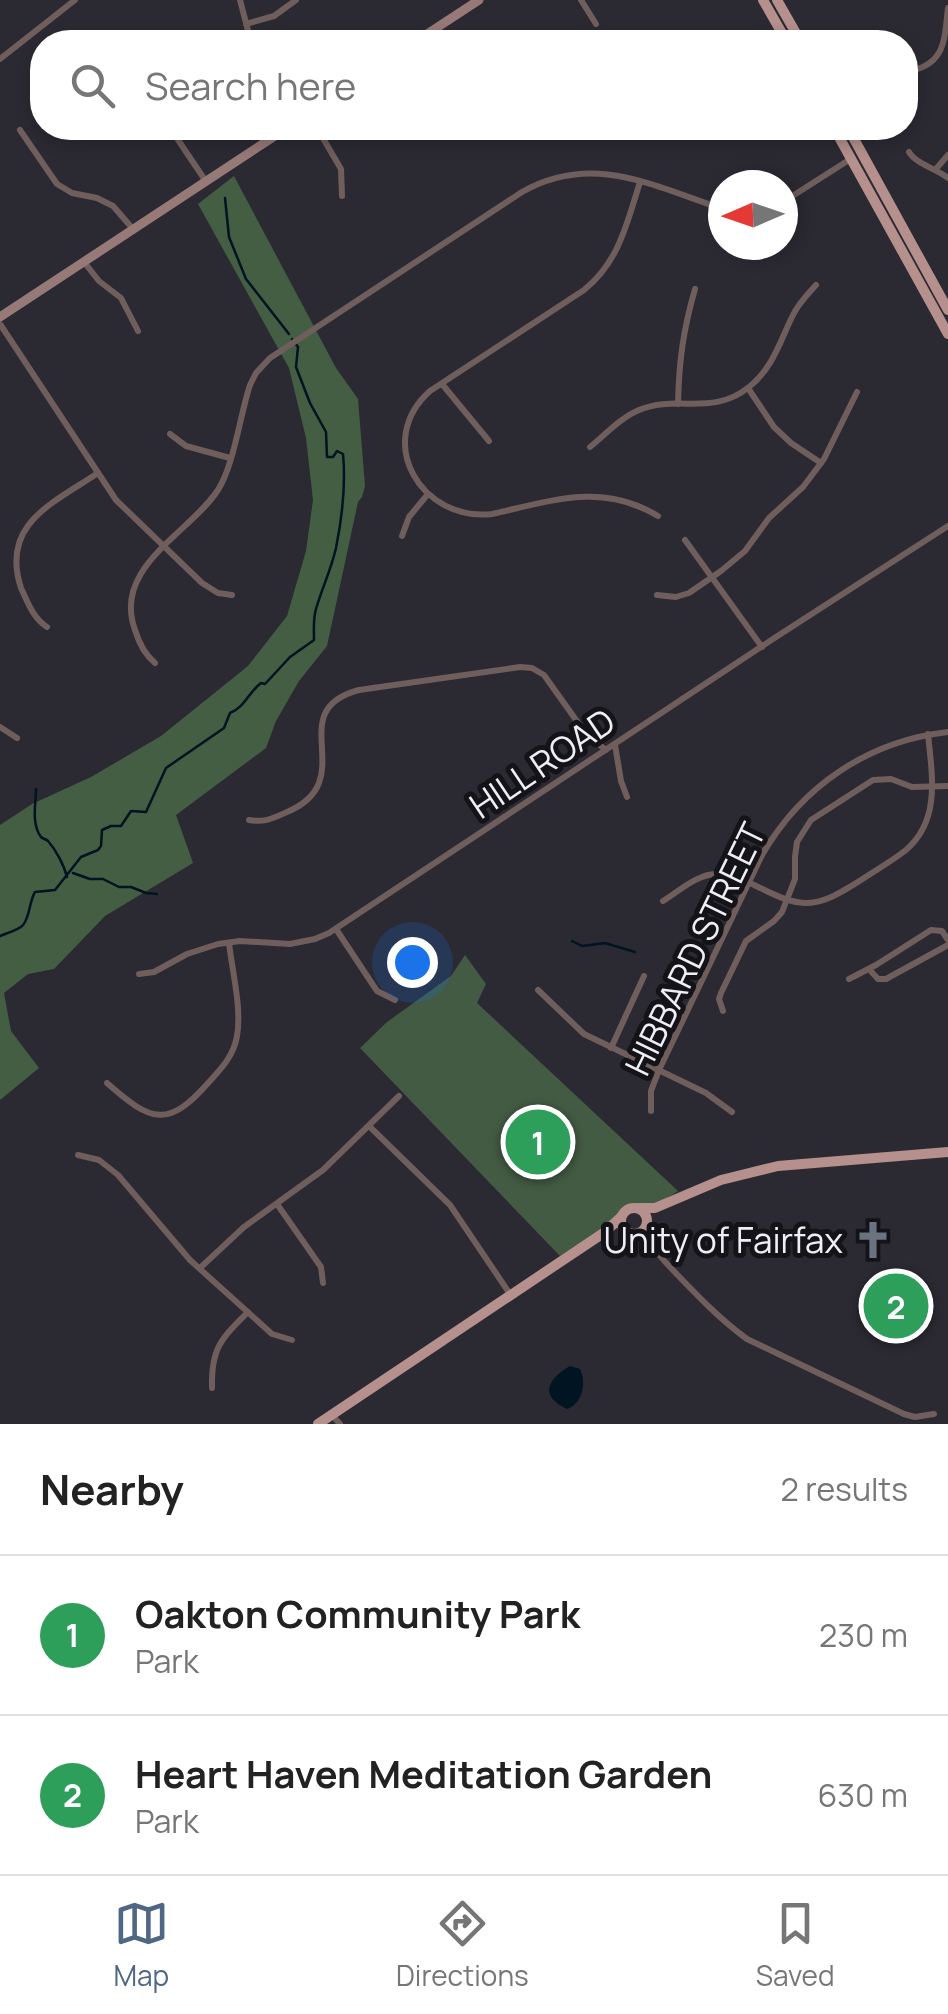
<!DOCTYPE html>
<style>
:root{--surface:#fff;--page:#f6f6f6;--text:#222;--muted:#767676;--line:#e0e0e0;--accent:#4f6784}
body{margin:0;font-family:Manrope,sans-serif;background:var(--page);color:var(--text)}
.compass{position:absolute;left:708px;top:170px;width:90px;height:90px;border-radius:50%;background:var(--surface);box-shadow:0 5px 15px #0003;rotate:268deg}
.you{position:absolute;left:412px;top:962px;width:35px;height:35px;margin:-25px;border:8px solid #fff;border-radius:50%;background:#1a73e8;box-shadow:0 0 0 15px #1a73e833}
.badge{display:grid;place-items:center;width:65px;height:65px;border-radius:50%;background:var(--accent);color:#fff;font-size:32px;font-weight:700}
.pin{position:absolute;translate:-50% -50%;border:5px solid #fff;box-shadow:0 2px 10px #0006}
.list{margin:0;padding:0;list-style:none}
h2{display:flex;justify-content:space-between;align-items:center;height:130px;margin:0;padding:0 40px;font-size:42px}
h2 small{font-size:32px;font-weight:400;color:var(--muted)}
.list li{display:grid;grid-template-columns:65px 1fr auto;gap:30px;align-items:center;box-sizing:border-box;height:160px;padding:0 40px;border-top:2px solid var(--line)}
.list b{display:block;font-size:38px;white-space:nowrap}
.list p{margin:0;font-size:32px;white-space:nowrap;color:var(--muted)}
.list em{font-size:32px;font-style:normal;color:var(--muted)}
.icon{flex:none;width:55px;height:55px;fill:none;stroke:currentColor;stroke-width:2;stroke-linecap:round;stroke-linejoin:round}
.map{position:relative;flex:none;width:948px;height:1424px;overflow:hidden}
.search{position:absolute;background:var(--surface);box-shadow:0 5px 15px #0003;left:30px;right:30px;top:30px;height:110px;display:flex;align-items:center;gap:25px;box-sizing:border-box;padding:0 35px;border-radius:40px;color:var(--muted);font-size:38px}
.sheet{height:450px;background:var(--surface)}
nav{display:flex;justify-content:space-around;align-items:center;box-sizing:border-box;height:140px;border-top:2px solid var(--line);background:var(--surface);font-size:28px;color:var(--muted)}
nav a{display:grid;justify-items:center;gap:5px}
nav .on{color:var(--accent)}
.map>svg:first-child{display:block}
</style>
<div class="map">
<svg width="948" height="1424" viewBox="0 0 948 1424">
<rect width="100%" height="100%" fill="#2b2a33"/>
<path fill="#435a43" d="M465 955 486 984 477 1003 678 1191C663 1201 651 1209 632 1203L620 1211 610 1226 560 1256 360 1048 387 1022 451 976Z"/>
<polygon fill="#435e43" points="234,176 336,368 358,399 365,486 362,497 358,502 327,646 299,681 276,721 266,748 176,815 193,863 105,916 54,969 28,974 4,993 11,1031 39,1068 0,1100 0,825 32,804 91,777 161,736 248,666 287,616 306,551 313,500 306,438 289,368 198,204"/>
<path fill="#001421" d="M570 1366 580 1369C587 1383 582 1404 567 1409 539 1396 547 1379 570 1366Z"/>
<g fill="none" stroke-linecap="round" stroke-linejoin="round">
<g stroke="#001421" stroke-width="2.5">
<polyline points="225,198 229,237 246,279 289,334"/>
<path d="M36 789C36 803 31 824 41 837 43 839 46 839 48 841 56 850 64 865 67 877"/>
<polyline points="73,873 90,879 103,879 119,887 131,887 146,893 157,894"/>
<path d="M0 936C7 933 19 930 23 925 30 917 29 902 35 892L55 890 81 857 98 850 101 846 102 830 111 826H121L131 811 146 812 166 768 224 728 230 713C246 706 247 694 261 683L265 684 290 657 314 640C314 630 313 618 316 609 322 588 331 570 336 548 342 518 346 485 343 454L337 451 333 457H327L326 432 310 403 296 367 298 347 292 339"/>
<polyline points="572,941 582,946 605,943 635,952"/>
</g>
<g stroke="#705e5d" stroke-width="6">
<polyline points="240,0 251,42"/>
<polyline points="581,0 596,24"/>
<polyline points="246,24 274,16 296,0"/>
<polyline points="0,59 75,0"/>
<path d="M906 72C946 65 944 41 948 8"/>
<polyline points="170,128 205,180"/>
<polyline points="317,128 341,169 342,196"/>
<polyline points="20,130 57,184 72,193 97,198 113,206 133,229"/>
<path d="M909 152C916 164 937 169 948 178"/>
<polyline points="936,169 948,155"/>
<path d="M640 182C627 223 619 262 584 290L430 391C373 442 422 522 492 514 552 501 601 482 658 516"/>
<polyline points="783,202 852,158"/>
<polyline points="84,262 99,281 121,298 138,331"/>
<polyline points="0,324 116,500 202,583 218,593 232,595"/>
<polyline points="442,384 489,441"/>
<polyline points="748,388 774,427 791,443 821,463"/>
<path d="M678 404C679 361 683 331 695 289"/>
<polyline points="170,434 186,446 230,458"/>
<path d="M590 447C605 435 620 418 639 410 677 394 712 417 749 387 773 368 780 341 793 315 798 304 808 294 816 285"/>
<polyline points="402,536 409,517 428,494"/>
<polyline points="685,540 762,647"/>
<polyline points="657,595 676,597 689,593 721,571 745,551 769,518 803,487 824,459 857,392"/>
<path d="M47 627C33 618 28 603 21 588 0 524 53 503 98 473"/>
<path d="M155 663C144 654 139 643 135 630 112 567 189 534 218 490 234 465 240 415 250 385L256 373 270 358 522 192C593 152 653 186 723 209"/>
<polyline points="0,727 17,738"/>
<polyline points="615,745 621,781 627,797"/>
<path d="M249 820C264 823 274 818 287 812 363 780 280 711 359 690L520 667 532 668 544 675 586 734 606 750"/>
<path d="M663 901C676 893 688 882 702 877 735 863 770 902 805 903 826 903 843 891 861 880 876 870 892 861 906 850 941 820 932 775 928 734"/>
<polyline points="336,929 377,991 395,1000"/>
<polyline points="869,969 878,979 886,979 948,945"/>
<polyline points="139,974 154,972 187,954 218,944 240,941 290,944 315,939 329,933 776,637 948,526"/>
<polyline points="849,979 876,965 931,930 942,931 948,940"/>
<polyline points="538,990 584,1034 706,1093 732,1112"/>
<polyline points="723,1011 719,999 721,993 746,941 774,921 782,912 795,879 795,857 797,842 811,820 873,780 891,779 912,787 948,786"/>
<polyline points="611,1048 644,976"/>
<path d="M107 1083C151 1122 168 1129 209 1082 222 1068 234 1055 237 1036 242 1009 232 970 229 943"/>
<path d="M651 1111V1091L659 1070 762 855C802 786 868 741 948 732"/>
<polyline points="369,1126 450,1205 510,1294"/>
<polyline points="78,1155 99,1160 118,1175 190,1260 272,1334 292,1340"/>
<polyline points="277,1204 321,1267 323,1283"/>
<polyline points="646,1225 650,1243"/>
<path d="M634 1234C650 1240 658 1255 670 1267 694 1292 718 1318 747 1339L904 1414 915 1417 934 1414"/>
<polyline points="200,1268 244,1227 323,1170 399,1096"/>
<path d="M212 1388C211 1348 221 1339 248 1312"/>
<polyline points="332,1415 340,1424"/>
</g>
<g stroke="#977a78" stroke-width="9">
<polyline points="415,42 479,0"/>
<polyline points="0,317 287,128"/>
</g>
<g stroke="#b5908d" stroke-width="10">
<polyline points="763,0 787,42"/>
<polyline points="777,0 801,42"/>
<polyline points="834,128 948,334"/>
<polyline points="848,128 948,310"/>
<circle cx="634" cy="1221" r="13"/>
<polyline points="639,1208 655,1208 721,1180 778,1166 948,1152"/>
<polyline points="318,1424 605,1232 621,1217"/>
</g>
</g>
<defs>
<g id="church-bare" transform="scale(3)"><path d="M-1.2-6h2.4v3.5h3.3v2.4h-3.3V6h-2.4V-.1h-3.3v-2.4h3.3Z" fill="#6b7280" stroke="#141317" stroke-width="2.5" paint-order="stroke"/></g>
</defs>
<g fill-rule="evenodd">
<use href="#church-bare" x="873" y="1240"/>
</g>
<g text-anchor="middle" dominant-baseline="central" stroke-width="10" stroke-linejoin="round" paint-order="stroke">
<g font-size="35" fill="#efeef4" stroke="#141317">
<text transform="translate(542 763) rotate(-34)">HILL ROAD</text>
<text transform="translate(695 949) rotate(-64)">HIBBARD STREET</text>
</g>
<g font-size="35" fill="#efeef4" stroke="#141317" text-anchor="end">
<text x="843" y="1240">Unity of Fairfax</text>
</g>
</g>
</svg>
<svg class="compass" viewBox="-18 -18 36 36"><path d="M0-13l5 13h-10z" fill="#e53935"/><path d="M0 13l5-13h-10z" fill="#767676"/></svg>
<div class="you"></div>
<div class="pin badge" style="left:538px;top:1142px;background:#2e9e5b">1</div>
<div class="pin badge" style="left:896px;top:1306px;background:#2e9e5b">2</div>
<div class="search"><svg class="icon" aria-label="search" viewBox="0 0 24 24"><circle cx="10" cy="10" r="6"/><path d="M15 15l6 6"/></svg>Search here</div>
</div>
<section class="sheet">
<h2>Nearby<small>2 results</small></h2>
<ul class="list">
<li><span class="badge" style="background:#2e9e5b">1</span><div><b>Oakton Community Park</b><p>Park</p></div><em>230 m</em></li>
<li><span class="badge" style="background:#2e9e5b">2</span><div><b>Heart Haven Meditation Garden</b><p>Park</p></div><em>630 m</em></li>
</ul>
</section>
<nav>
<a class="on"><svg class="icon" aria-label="map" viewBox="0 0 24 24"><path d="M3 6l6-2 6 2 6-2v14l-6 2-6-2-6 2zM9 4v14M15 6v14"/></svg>Map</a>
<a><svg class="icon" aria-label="directions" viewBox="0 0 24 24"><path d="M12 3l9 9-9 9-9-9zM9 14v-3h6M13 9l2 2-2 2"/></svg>Directions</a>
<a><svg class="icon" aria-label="saved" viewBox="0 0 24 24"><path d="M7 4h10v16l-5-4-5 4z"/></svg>Saved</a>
</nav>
